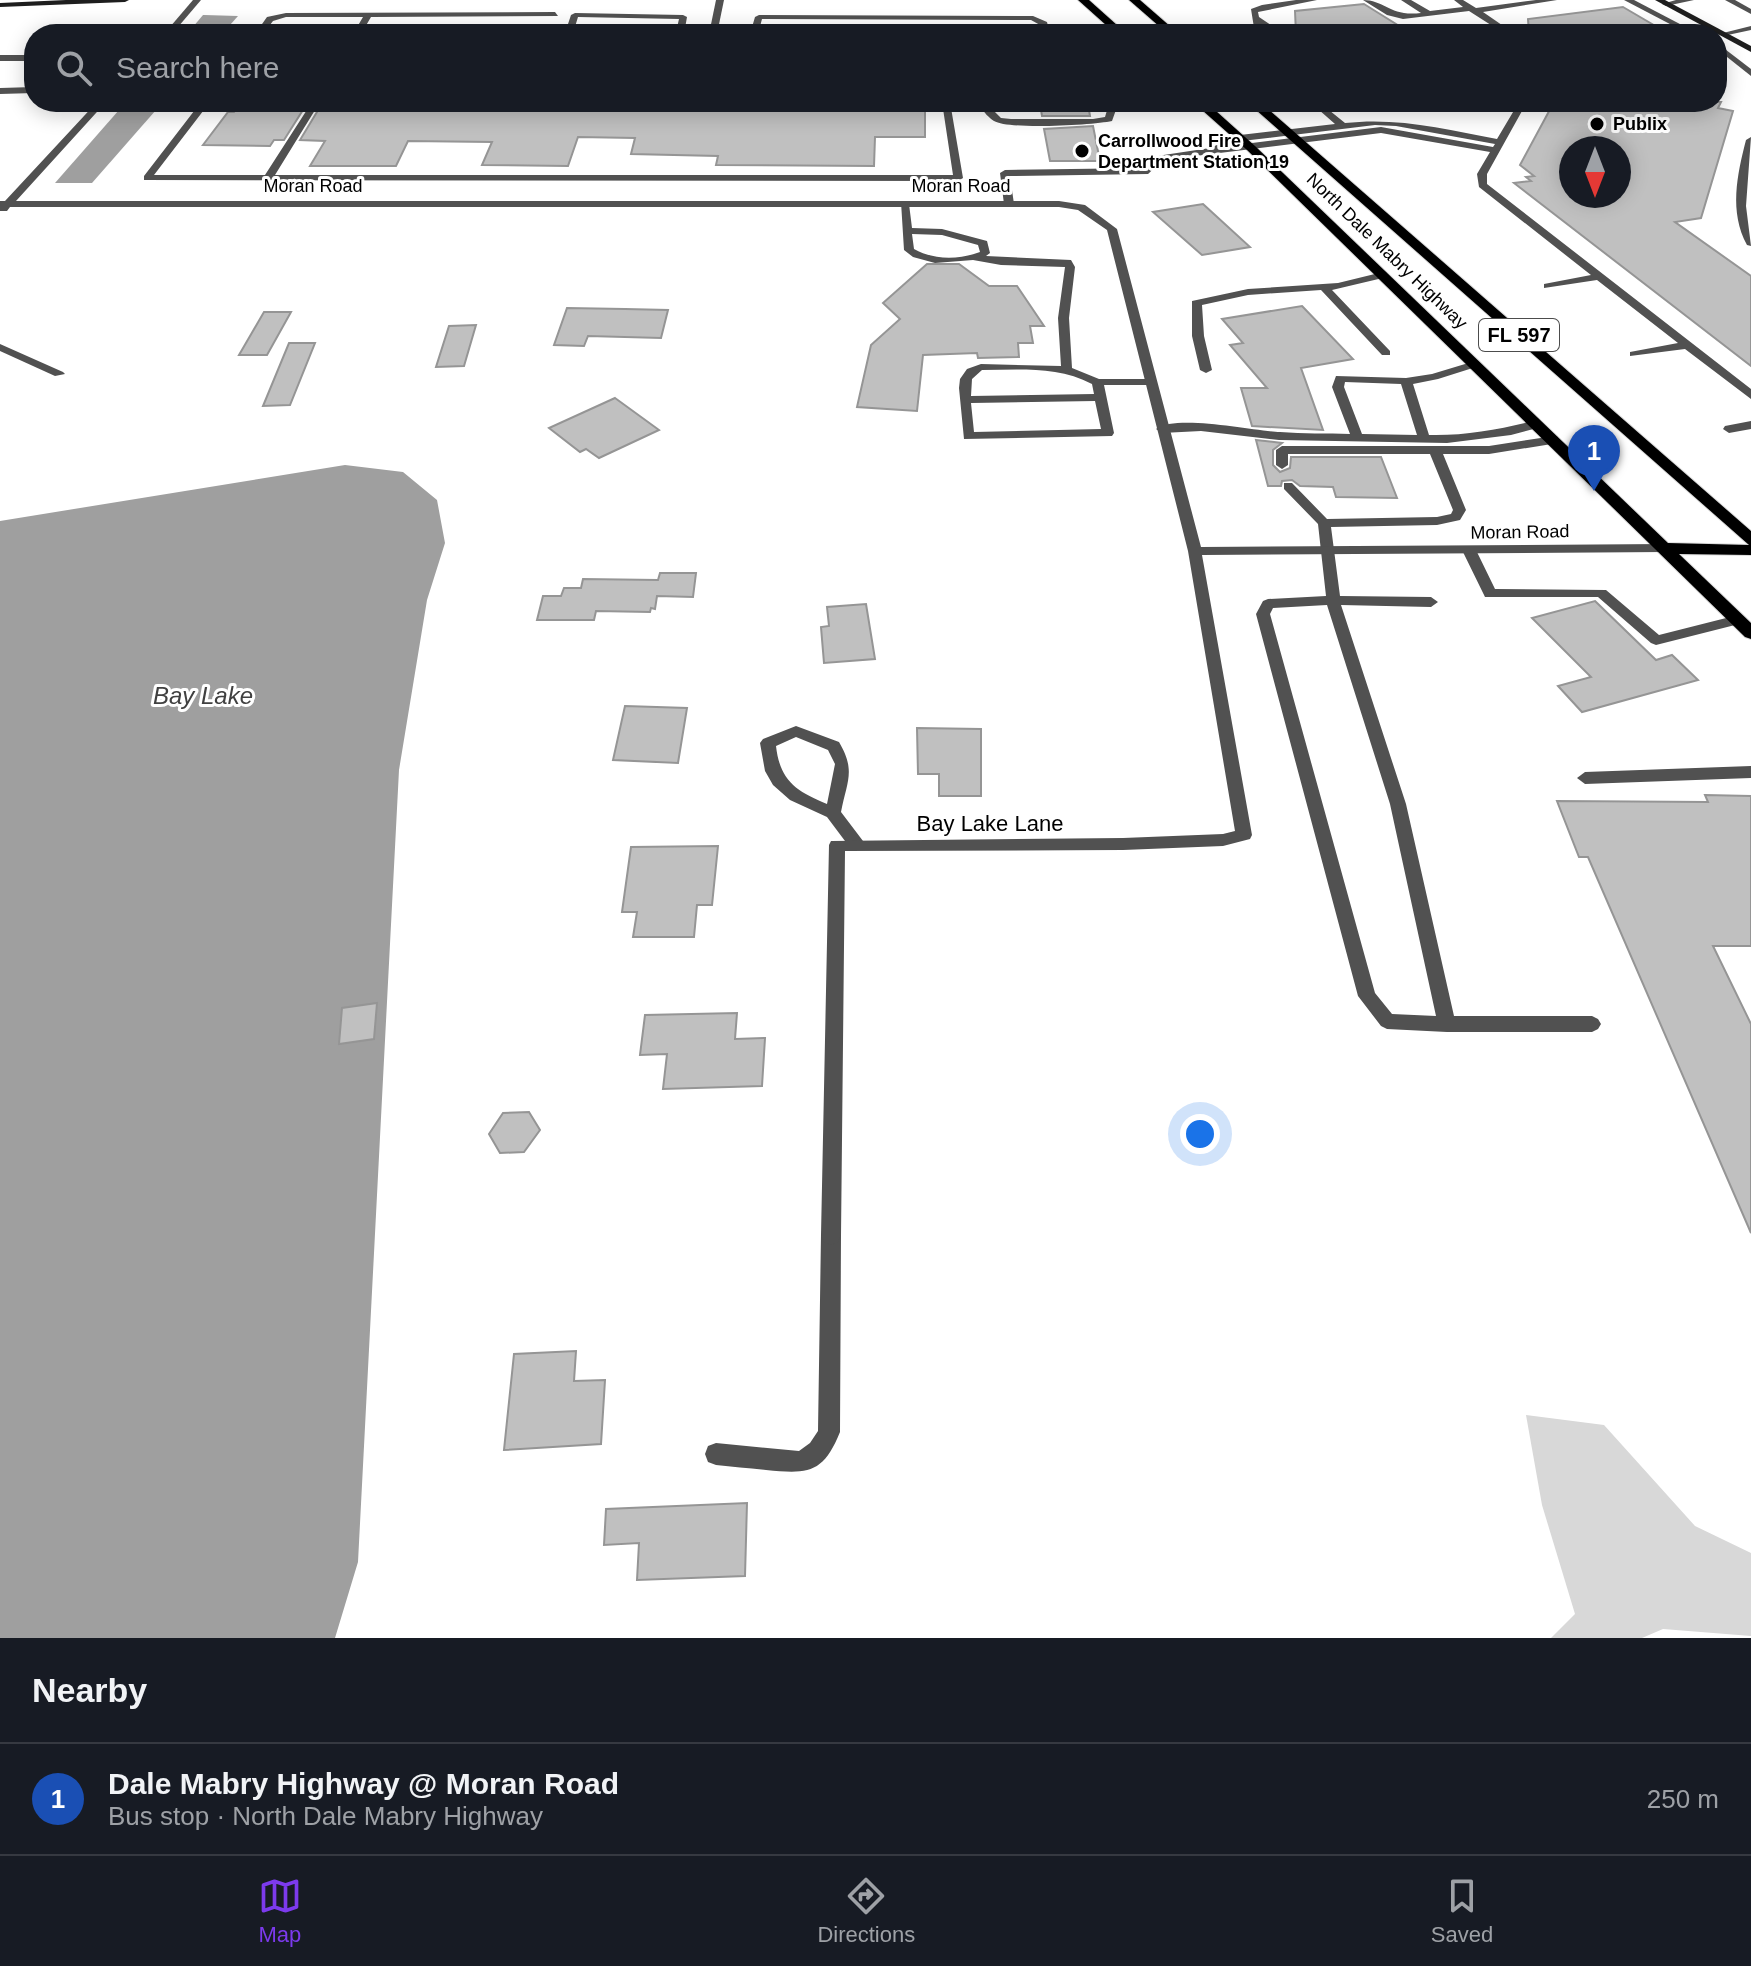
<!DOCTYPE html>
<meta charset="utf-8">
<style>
:root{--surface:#171b24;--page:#242831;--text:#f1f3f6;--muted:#9ea1a6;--line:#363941;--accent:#7c3aed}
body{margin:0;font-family:Helvetica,sans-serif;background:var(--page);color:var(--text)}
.compass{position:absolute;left:1559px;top:136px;width:72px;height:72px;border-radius:50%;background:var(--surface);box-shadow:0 4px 20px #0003;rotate:180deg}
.you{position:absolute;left:1200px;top:1134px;width:28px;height:28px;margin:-20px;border:6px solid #fff;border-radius:50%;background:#1a73e8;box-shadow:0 0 0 12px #1a73e833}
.badge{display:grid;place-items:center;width:52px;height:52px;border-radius:50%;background:var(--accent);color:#fff;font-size:26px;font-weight:700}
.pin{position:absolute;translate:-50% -66px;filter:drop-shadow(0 2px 4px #0008)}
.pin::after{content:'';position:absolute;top:42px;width:28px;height:24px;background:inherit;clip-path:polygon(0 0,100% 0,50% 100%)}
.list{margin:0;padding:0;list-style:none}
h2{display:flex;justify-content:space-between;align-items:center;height:104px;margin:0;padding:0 32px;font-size:34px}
h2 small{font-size:26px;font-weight:400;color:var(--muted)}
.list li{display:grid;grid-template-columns:52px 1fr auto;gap:24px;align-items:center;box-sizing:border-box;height:112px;padding:0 32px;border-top:2px solid var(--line)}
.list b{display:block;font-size:30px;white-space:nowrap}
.list p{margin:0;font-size:26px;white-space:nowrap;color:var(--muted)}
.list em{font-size:26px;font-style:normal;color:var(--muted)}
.icon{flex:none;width:44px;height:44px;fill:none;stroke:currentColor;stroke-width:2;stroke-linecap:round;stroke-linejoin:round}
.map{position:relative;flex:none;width:1751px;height:1638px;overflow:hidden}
.search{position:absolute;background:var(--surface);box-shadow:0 4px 20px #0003;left:24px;right:24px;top:24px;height:88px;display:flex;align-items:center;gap:20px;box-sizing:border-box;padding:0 28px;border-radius:32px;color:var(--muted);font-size:30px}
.sheet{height:216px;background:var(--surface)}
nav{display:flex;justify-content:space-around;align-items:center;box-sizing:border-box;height:112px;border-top:2px solid var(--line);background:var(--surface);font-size:22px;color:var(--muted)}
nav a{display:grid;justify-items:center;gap:4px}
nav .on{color:var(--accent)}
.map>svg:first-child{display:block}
</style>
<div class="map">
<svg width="1751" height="1638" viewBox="0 0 1751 1638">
<rect width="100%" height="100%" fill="#fff"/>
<polygon fill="#d8d8d8" points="1526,1415 1604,1425 1695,1526 1751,1553 1751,1636 1663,1629 1642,1638 1551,1638 1575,1614 1542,1505"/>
<g fill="#9f9f9f">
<polygon points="203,15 204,15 238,16 222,34 187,34"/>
<polygon points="126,102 163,102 92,183 55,183"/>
<polygon points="345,465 403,472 437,500 445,543 427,600 399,770 358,1562 335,1638 0,1638 0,521"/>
</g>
<g fill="#c0c0c0" stroke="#959595" stroke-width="2" fill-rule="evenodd">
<polygon points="1364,4 1412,34 1296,34 1295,11"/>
<polygon points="1623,7 1669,34 1529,34 1528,19"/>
<polygon points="241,102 308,102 284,140 274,140 270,146 203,145 228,112 234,112"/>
<polygon points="323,102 522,102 540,110 634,110 637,103 885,102 885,108 925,109 925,137 875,137 874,166 716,165 718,156 631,154 635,138 578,137 568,166 482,165 492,142 408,141 396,166 310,166 325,141 300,140"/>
<path d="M1554 102H1721L1718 108 1733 111 1701 218 1675 222 1751 276V366L1514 183 1531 181 1526 177 1534 176 1520 165ZM1571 148H1619V196H1571Z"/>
<polygon points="1040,104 1088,104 1090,116 1042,116"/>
<polygon points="1093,126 1100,161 1050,161 1044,129"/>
<polygon points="1203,204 1250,247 1202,255 1153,212"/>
<polygon points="927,264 959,264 989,286 1017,286 1044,326 1030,326 1033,343 1018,343 1019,357 978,358 977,353 923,355 917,411 857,407 871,345 900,319 883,303"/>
<polygon points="1302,306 1353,359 1301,368 1323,430 1252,426 1241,388 1267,388 1230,345 1243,343 1222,319"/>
<polygon points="567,308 625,309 668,310 661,338 588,336 584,346 554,345"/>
<polygon points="264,312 291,312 267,355 239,355"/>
<polygon points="476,325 464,366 436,367 449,326"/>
<polygon points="289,343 315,343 290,405 263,406"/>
<polygon points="615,398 659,430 599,458 586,449 580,452 549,428"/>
<polygon points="1256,440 1282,443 1273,450 1273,465 1280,472 1290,468 1291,457 1381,457 1397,498 1336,497 1333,487 1300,486 1292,480 1282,481 1281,486 1268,486"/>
<polygon points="660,573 696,573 693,597 657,596 655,609 651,608 650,612 596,611 594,620 537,620 543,596 561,596 564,588 581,588 583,579 658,580"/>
<polygon points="1595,601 1656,660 1672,655 1698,680 1582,712 1558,686 1591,677 1532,618"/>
<polygon points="866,604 875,659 824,663 821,627 829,626 827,607"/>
<polygon points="625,706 687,708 678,763 613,760"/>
<polygon points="917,728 981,729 981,796 939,796 939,774 918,774"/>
<polygon points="1705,795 1751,796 1751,946 1713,946 1751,1024 1751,1233 1588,857 1579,857 1557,801 1708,802"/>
<polygon points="718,846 712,905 697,905 694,937 633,937 637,912 622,912 631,847"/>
<polygon points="377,1003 374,1039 339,1044 342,1008"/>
<polygon points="737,1013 735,1039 765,1038 762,1086 663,1089 667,1054 640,1055 645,1015"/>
<polygon points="529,1112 540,1130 524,1152 500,1153 489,1134 503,1113"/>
<polygon points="576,1351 574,1381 605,1380 601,1444 504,1450 514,1354"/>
<polygon points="747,1503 745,1576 637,1580 639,1543 604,1545 606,1509"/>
</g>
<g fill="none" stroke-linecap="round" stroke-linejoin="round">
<g stroke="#dbdbdb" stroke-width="2">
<g id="primary">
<polygon points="1078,0 1089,0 1127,34 1116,34"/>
<polygon points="1129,0 1140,0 1179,34 1168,34"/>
<polygon points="1193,102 1206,102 1255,146 1668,543 1749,545 1247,102 1260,102 1751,531 1751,555 1679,554 1751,623 1751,639 1745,637 1247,150"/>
</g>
</g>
<g fill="#515151" fill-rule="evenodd">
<polygon points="716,0 724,0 717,34 709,34"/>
<polygon points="1296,0 1317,0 1258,12 1259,17 1284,34 1275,34 1261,25 1263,34 1255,34 1251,9 1262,5"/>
<path d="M1363 0C1385 0 1390 17 1421 13L1401 0H1411L1430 11 1463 7 1454 0H1463L1476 8 1536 0H1557L1483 12 1515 34H1505L1469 11 1403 19 1387 15Z"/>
<polygon points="1624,0 1634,0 1699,34 1689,34"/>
<polygon points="1676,0 1694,0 1666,6 1662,4"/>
<polygon points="1725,0 1735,0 1751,9 1751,14"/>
<polygon points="555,12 558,16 371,17 361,34 353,34 363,17 286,17 273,21 263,34 255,34 267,17 286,13"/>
<path d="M575 13 683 15 687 17 684 34 543 33 566 30 571 15ZM578 17 679 19 676 32 574 30Z"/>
<polygon points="759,15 1033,16 1047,22 1050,34 1042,34 1040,25 1031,20 762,19 758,34 750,34 755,17"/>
<polygon points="117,25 124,27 118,34 109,34"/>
<polygon points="1751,26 1751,30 1723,36 1719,34"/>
<polygon points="1717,43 1751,69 1751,76 1717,49"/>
<rect x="0" y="55" width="34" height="6"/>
<polygon points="34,87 34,93 0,94 0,88"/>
<polygon points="201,102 210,102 154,175 265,175 312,102 320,102 275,175 953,175 942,102 950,102 963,178 958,181 144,180 144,176"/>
<path d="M982 102H990V107L1001 118 1011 119H1093L1105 117 1108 107 1105 102H1114L1117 107 1112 121C1093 125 1009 130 994 121 989 118 984 112 981 108Z"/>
<path d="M1310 102H1319L1345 123C1397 117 1446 129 1497 139L1519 102H1527L1487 174V184L1751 389V399L1685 349 1630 356V352L1678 343 1597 280 1544 288V284L1591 275 1479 187 1477 174 1490 152 1381 133 1163 160 1148 174 1010 176 1014 204 1009 207 1004 204 1000 173 1005 170 1145 168 1157 156 1210 148 1240 135 1335 124ZM1375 125 1396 126 1495 144 1493 147 1381 127 1228 146 1242 141Z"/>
<path d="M1751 137 1746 206 1751 246 1747 245C1729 212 1737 175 1746 140Z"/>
<path d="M901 202 909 204 912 228 942 229 987 241 990 253 986 256 1071 260 1075 267 1069 318 1072 368 1099 379H1151L1157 382 1151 385H1104L1114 433 1112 436 964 439 959 388 960 379 967 369 981 364 1061 366 1058 318 1065 267 1001 265 973 260 935 263 913 257 904 250ZM912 234 942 235 978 245 980 252C959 260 933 260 914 249ZM982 370C1020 370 1057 366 1092 384L1094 394 971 396 972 379ZM1095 401 1101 429 974 432 971 403Z"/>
<polygon points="1383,272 1387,273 1387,277 1332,290 1390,351 1390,355 1382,355 1321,290 1248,295 1202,305 1204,336 1212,370 1206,373 1200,370 1192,336 1192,301 1248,289 1338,283"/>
<path d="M1475 361 1479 362V366L1438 379 1413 384 1429 435C1465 436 1502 429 1537 420L1543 424 1541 427 1511 435 1447 443 1279 440 1201 431 1162 433 1156 429C1177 414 1252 431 1280 432 1303 434 1327 433 1350 434L1332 387 1336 376 1406 378 1432 374ZM1345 382 1401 384 1417 435 1362 434 1344 387Z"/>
<polygon points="1751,421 1751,429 1729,433 1723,429 1725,426"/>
<path d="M1554 436 1558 437V443L1489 454H1443L1466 510 1460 520 1437 525 1331 527 1340 596 1431 597 1438 602 1431 607 1341 605 1406 804 1454 1016H1592L1598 1019 1601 1024 1598 1029 1592 1032H1447L1387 1029 1381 1026 1358 996 1256 614 1263 601 1268 599 1326 596 1318 524 1284 489V483H1292L1327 519 1437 517 1451 514 1453 510 1430 454H1288V465L1282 469 1276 465V450L1282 446H1489ZM1327 605 1390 804 1436 1016 1392 1014 1375 993 1270 614 1273 608Z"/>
<polygon points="1469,546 1476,550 1495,589 1606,590 1659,635 1738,615 1745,620 1743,623 1656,645 1651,643 1598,597 1485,597 1462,550"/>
<path d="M796 726 839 742C856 771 847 781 841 812L863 841 865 845 863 849H851L827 817 790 800 773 785 765 771 760 743 763 739ZM796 737 828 750 835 764 827 804C796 791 780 781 776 746Z"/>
<polygon points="1751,766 1751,778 1585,784 1577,778 1585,772"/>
<path d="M831 1225 838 1228 841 1235 840 1432C823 1474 808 1474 766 1470 749 1468 733 1467 716 1465L708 1462 705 1454 708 1446 716 1443 799 1451 810 1443 818 1431 821 1235 824 1228Z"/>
</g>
<g fill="#515151" fill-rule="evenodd">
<polygon points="193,0 201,0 172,34 164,34"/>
<polygon points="97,102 106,102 16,201 1059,201 1085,205 1117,229 1201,547 1665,544 1672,548 1665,552 1202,555 1252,835 1250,839 1223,846 1123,850 845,851 841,1235 838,1242 831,1245 824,1242 821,1235 829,845 831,841 1123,838 1223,834 1235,831 1188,551 1107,230 1078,210 1059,207 10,207 7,211 0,211 0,201 5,201"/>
<polygon points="0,344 63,372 65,374 55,376 0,351"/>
</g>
<g fill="#1e1e1e" fill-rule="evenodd">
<polygon points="66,0 129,0 125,2 0,7 0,3"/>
<polygon points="1655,0 1665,0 1751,46 1751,52"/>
</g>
<use href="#primary" fill="#000" fill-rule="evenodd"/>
</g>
<g fill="#000" stroke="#fff" stroke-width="3">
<circle cx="1597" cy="124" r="8"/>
<circle cx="1082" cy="151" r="8"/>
</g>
<g text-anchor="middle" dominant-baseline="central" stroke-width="6" stroke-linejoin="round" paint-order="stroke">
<g font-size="18" font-weight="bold" fill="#000" stroke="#fff" text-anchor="start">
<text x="1613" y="124">Publix</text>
<text x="1098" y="141">Carrollwood Fire<tspan x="1098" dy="21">Department Station 19</tspan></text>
</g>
<g font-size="18" fill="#000" stroke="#fff">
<text x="313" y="186">Moran Road</text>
<text x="961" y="186">Moran Road</text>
<text transform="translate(1387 251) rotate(44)">North Dale Mabry Highway</text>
<text transform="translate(1520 532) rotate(-1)">Moran Road</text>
</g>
<rect fill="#fff" stroke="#4c4c4c" stroke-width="2" x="1479" y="319" width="80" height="32" rx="6"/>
<g font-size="20" font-weight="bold" fill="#000">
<text x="1519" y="335">FL 597</text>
</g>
<g font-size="22" fill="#000" stroke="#fff">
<text x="990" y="823">Bay Lake Lane</text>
</g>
<g font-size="24" font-style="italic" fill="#404040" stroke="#fff">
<text x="203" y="695">Bay Lake</text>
</g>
</g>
</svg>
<svg class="compass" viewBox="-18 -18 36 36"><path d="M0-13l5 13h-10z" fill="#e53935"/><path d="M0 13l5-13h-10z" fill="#9ea1a6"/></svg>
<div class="you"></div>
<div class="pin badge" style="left:1594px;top:491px;background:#1a4fb4">1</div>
<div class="search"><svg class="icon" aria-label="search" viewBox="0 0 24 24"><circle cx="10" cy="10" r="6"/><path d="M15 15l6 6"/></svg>Search here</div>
</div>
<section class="sheet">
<h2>Nearby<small></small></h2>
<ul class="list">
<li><span class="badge" style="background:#1a4fb4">1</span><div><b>Dale Mabry Highway @ Moran Road</b><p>Bus stop · North Dale Mabry Highway</p></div><em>250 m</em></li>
</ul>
</section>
<nav>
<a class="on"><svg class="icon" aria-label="map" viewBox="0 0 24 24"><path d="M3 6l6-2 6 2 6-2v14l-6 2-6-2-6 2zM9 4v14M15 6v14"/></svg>Map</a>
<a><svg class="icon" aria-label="directions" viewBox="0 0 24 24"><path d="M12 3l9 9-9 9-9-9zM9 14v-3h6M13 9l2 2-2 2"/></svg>Directions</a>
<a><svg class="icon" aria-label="saved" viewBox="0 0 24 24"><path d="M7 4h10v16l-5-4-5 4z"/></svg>Saved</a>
</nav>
